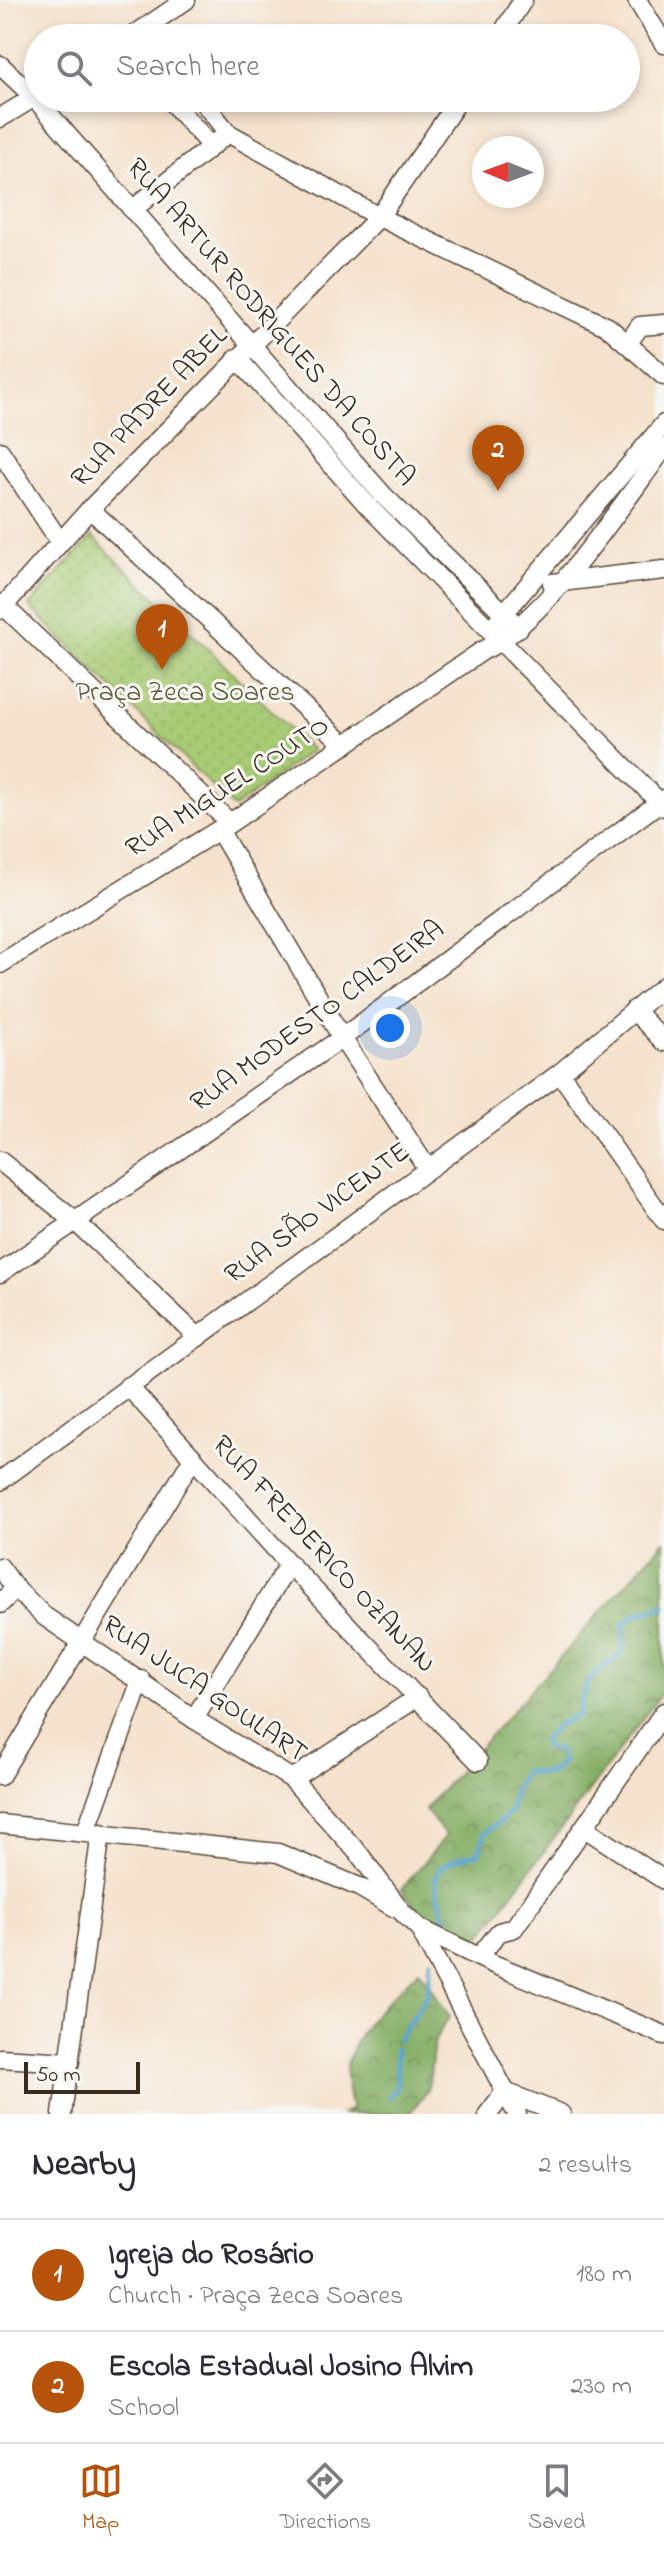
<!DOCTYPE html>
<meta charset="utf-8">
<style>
:root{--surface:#fff;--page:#f2f2f3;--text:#2b2b33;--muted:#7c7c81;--line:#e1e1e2;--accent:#b45309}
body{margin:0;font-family:"Indie Flower",sans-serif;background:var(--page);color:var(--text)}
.compass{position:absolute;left:472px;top:136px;width:72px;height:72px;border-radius:50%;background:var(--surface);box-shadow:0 4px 12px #0003;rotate:271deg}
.scale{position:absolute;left:24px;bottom:20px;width:116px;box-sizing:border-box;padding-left:8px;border:4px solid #3b2a1e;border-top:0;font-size:22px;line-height:28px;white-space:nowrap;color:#3b2a1e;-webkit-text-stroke:6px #f6f6f2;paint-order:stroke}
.you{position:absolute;left:390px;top:1028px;width:28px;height:28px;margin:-20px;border:6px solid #fff;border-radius:50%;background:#1a73e8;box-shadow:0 0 0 12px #1a73e833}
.badge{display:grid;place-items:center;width:52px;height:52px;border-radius:50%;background:var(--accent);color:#fff;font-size:26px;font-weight:700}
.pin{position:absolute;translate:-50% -66px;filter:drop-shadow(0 2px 4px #0008)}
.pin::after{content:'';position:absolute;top:42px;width:28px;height:24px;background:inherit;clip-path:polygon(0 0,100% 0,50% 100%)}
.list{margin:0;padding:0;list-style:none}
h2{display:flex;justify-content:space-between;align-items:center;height:104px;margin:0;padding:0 32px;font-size:34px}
h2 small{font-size:26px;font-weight:400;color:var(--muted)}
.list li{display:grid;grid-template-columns:52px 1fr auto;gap:24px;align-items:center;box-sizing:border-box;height:112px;padding:0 32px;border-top:2px solid var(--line)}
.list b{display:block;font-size:30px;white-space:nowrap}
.list p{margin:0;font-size:26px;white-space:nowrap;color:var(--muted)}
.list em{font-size:26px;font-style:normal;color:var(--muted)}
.icon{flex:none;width:44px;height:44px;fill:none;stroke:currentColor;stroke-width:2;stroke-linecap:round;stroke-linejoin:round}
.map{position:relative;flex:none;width:664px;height:2114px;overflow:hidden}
.search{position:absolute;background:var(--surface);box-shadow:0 4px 12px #0003;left:24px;right:24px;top:24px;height:88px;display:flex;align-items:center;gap:20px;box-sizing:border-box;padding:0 28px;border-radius:44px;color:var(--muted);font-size:30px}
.sheet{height:328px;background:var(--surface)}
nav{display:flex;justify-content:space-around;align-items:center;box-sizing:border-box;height:112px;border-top:2px solid var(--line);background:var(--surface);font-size:22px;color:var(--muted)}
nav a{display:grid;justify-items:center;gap:4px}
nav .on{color:var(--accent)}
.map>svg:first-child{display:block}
</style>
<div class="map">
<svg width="664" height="2114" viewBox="0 0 664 2114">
<defs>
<pattern id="grass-dots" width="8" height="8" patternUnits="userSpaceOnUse" patternTransform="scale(2)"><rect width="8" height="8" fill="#a8cb74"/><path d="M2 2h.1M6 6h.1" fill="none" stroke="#92ae64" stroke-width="1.8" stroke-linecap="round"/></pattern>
<pattern id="forest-crowns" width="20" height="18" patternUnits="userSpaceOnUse" patternTransform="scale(2)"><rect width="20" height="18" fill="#86af66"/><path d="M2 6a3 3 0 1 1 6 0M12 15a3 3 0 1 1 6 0" fill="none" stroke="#6f8f53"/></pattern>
</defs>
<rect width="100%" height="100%" fill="#f6f6f2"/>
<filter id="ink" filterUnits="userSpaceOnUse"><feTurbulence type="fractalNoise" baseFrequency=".0125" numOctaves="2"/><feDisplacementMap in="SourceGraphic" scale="16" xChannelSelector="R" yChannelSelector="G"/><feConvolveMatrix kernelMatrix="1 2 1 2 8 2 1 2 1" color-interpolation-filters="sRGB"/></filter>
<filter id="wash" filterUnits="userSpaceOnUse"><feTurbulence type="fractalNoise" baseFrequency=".006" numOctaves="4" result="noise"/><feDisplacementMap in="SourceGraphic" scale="32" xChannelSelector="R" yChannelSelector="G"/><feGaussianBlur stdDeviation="1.8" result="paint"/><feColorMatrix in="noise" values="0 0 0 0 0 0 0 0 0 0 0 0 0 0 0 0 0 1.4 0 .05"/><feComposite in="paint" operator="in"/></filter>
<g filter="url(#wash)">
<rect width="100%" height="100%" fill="#f5e2cc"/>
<polygon fill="url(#grass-dots)" stroke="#727a49" stroke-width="2" points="92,536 312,750 234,808 29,606"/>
<g fill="url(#forest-crowns)" stroke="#606c42" stroke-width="2">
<polygon points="664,1541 664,1690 478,1940 417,1909 402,1889 446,1836 425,1809"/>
<path d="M419 1970 450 2017C427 2045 435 2051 429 2082 428 2093 415 2105 409 2114H342L351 2109C350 2099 347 2088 346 2078 345 2035 392 1997 419 1970Z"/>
</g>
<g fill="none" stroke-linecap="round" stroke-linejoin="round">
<g stroke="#54a3ce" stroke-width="5">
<path d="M441 1936C457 1899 400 1868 479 1853L485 1833 511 1812 513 1793 524 1772 550 1773 562 1763 559 1750 545 1748 544 1739 558 1725 579 1714C583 1678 597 1673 623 1652L624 1624 635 1615 664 1606"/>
<polyline points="398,2040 428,1994 431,1960"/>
<polyline points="389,2097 397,2086 396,2049"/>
</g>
</g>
</g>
<g filter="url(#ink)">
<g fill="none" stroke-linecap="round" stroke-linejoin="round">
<g stroke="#574638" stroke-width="21">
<g id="street">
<polyline points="637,0 664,44"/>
<polyline points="130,38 186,0"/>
<polyline points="499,38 523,0"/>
<polyline points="0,65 34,97 383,495 519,628"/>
<polyline points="168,98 210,145"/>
<polyline points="200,98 228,133 379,217 608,327 664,376"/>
<polyline points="0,118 38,95"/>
<polyline points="132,210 228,133"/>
<polyline points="628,343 640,326 664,324"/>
<polyline points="237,358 369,507 664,807"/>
<polyline points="0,451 60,542"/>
<polyline points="90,509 345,745"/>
<polyline points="552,583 664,570"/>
<polyline points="4,606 230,823"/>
<polyline points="0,610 90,509 379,217 460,98"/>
<polyline points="496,623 664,424"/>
<polyline points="219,830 342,1038 427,1168"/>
<path d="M0 964 230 823 482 651C543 625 622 504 664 448"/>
<polyline points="634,1010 664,1042"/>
<polyline points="560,1073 664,1220"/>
<polyline points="0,1161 76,1222 198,1337"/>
<polyline points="0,1273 342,1038 664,799"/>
<polyline points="128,1386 289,1564 478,1761"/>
<polyline points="0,1481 560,1073 664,986"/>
<polyline points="0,1567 15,1588 44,1616 194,1719 292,1779 360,1855 402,1912 419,1928 517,2114"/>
<polyline points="0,1604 15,1588"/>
<polyline points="194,1719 289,1564"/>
<polyline points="0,1776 193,1458"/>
<polyline points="292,1779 418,1697"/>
<polyline points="0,1824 278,1853 359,1887 395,1908"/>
<polyline points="586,1829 664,1880"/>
<polyline points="86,1831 141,1680"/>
<polyline points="419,1928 493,1964 664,2035"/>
<polyline points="479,1957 499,1932 514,1928 664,1712"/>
<polyline points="0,2058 70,2062"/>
<polyline points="505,2092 561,2114"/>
<polyline points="62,2114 101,1833"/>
<polyline points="488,2114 505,2092"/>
</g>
</g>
<use href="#street" stroke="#fff" stroke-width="18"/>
</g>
</g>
<g text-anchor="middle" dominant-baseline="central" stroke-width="6" stroke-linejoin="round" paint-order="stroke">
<g font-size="28" fill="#3b2a1e" stroke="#f6f6f2">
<text transform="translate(270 323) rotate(49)">RUA ARTUR RODRIGUES DA COSTA</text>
<text transform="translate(150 408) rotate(-46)">RUA PADRE ABEL</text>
<text transform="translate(228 788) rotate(-33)">RUA MIGUEL COUTO</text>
<text transform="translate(318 1017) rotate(-36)">RUA MODESTO CALDEIRA</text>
<text transform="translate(318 1214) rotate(-36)">RUA SÃO VICENTE</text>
<text transform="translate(323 1555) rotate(47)">RUA FREDERICO OZANAN</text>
<text transform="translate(204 1690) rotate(34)">RUA JUCA GOULART</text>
</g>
<g font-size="28" fill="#5c5a38" stroke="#f6f6f2">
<text x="185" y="693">Praça Zeca Soares</text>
</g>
</g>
</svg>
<svg class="compass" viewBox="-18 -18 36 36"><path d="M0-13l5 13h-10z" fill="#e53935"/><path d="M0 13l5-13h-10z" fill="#7c7c81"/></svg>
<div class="scale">50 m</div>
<div class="you"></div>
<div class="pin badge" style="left:162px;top:670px">1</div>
<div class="pin badge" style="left:498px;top:491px">2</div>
<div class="search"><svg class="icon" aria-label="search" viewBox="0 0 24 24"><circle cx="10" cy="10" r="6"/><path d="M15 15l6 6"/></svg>Search here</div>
</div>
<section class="sheet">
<h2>Nearby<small>2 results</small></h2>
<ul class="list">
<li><span class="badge">1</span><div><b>Igreja do Rosário</b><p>Church · Praça Zeca Soares</p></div><em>180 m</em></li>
<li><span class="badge">2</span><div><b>Escola Estadual Josino Alvim</b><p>School</p></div><em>230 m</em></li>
</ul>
</section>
<nav>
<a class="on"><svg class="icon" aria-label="map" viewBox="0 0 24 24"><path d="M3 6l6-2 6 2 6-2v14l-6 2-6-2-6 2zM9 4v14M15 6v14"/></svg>Map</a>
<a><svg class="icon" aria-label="directions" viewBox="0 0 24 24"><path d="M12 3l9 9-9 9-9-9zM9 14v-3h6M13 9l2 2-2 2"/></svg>Directions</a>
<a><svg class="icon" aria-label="saved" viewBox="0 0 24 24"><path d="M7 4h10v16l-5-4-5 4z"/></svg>Saved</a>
</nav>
